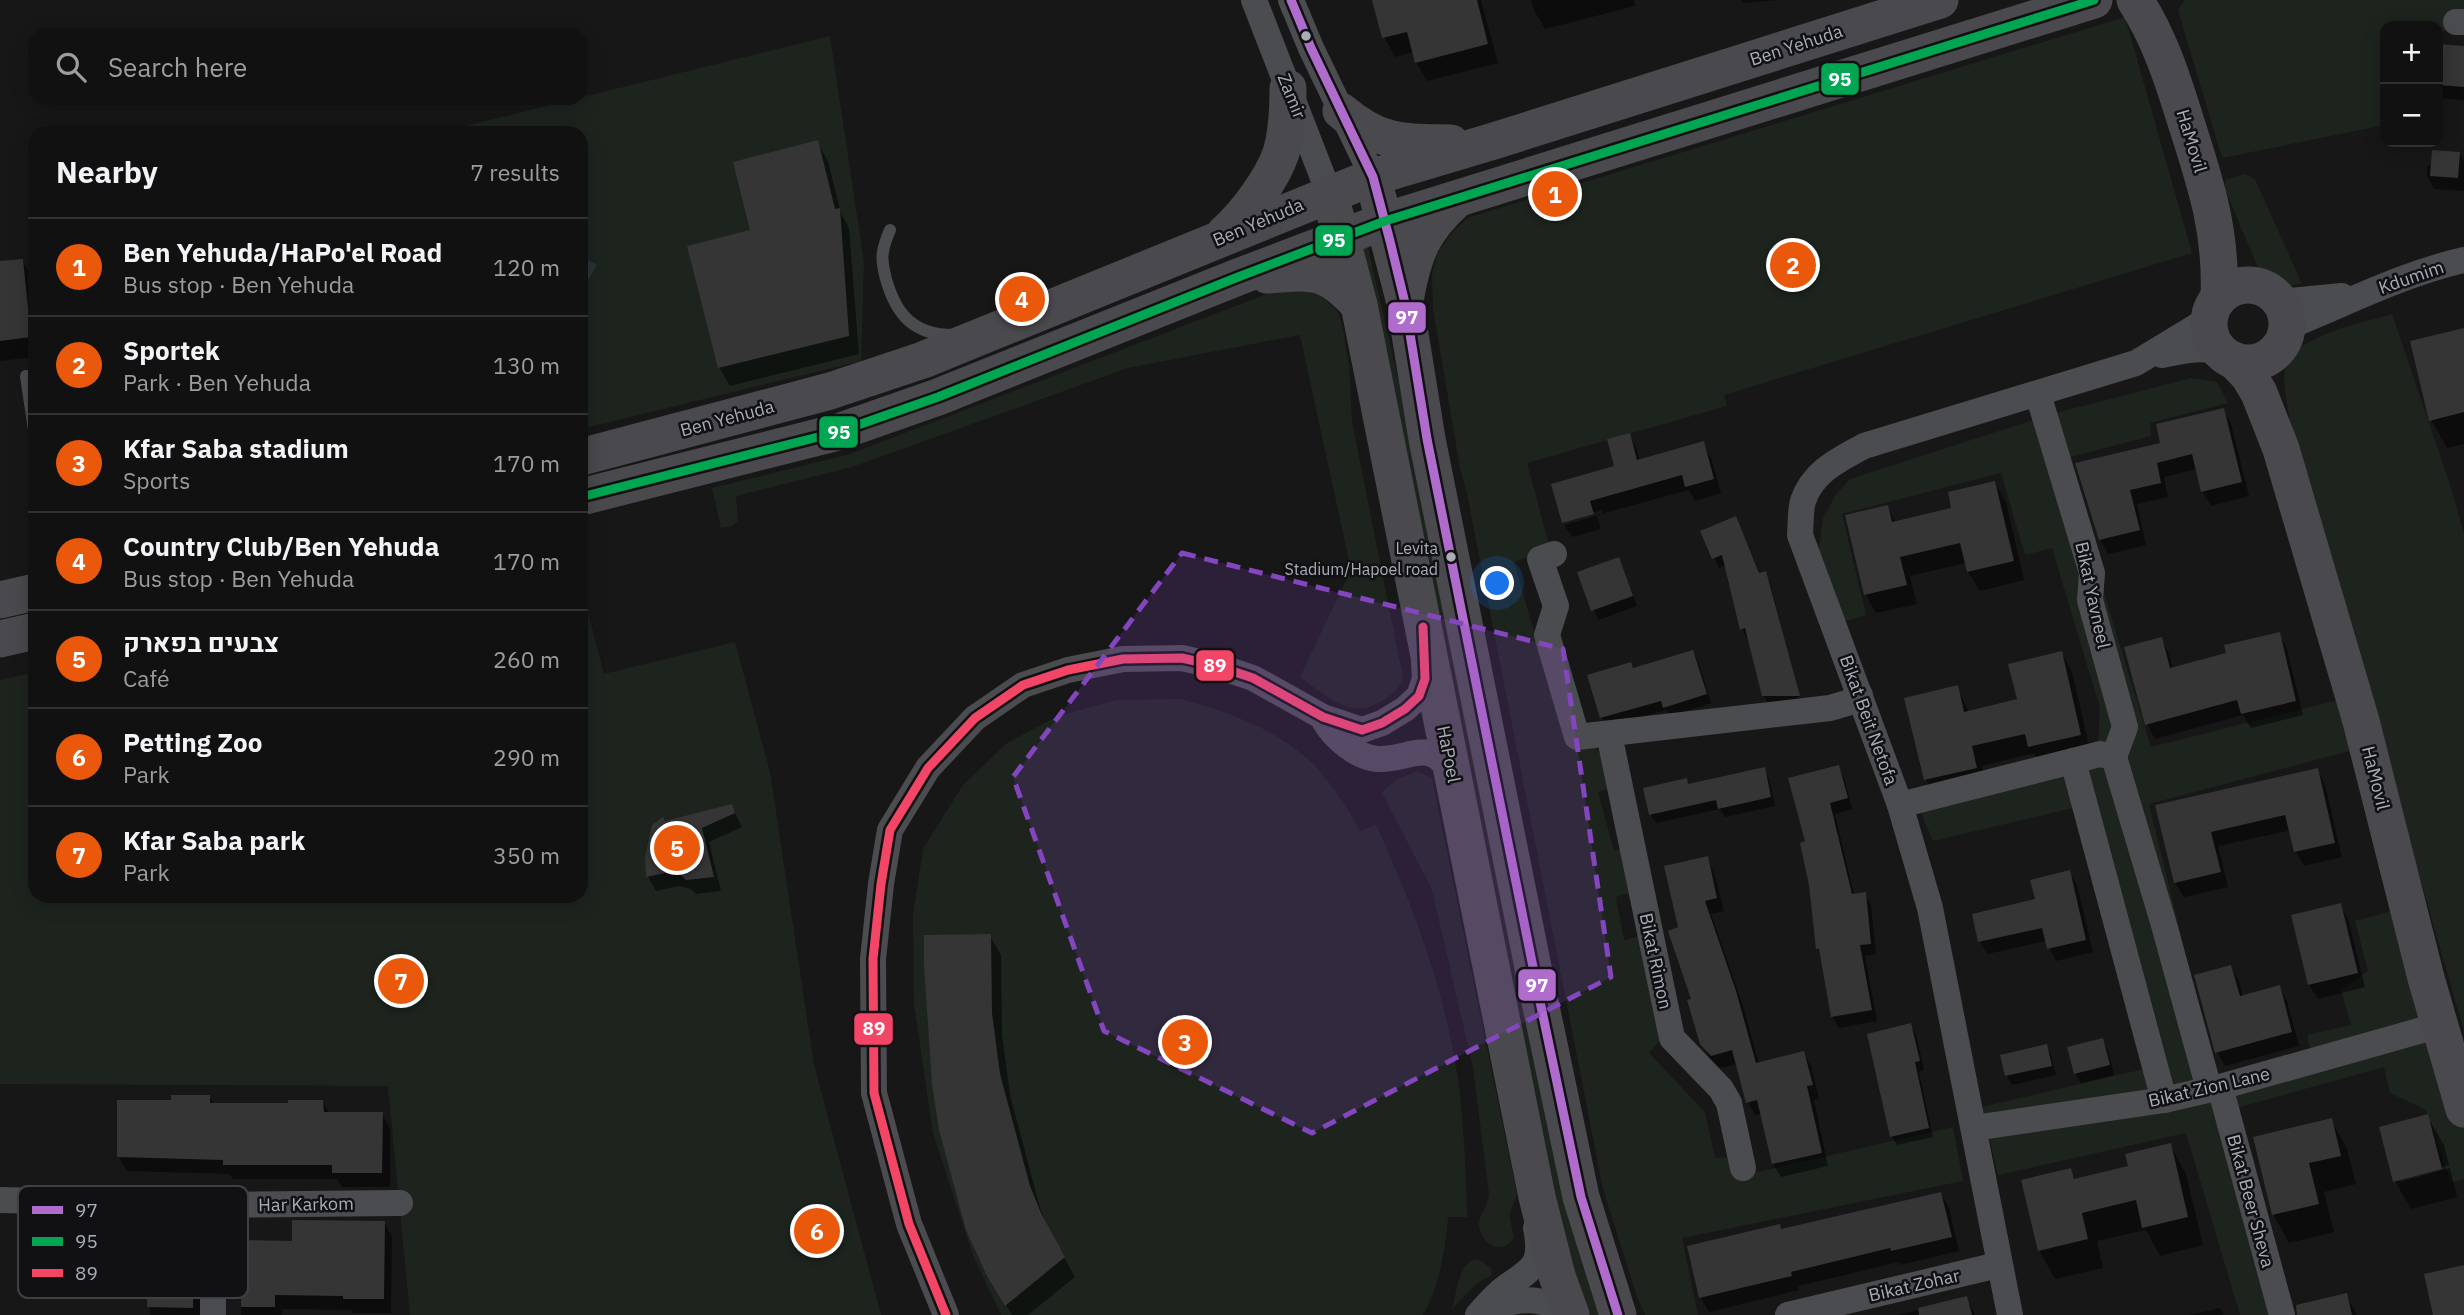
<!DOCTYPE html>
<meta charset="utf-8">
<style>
:root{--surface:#111;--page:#1a1a1a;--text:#f1f3f6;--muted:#9c9d9f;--line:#303131;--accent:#ea580c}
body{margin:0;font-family:"IBM Plex Sans",Heebo,sans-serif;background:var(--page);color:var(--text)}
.controls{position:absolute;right:21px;top:21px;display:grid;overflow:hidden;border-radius:14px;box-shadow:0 4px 18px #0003}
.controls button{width:63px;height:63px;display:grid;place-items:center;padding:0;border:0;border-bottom:2px solid var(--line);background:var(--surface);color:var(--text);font:35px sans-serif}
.you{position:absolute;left:1498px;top:584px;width:24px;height:24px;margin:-18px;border:5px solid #fff;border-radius:50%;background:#1a73e8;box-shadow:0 0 0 10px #1a73e833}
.badge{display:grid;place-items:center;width:46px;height:46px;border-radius:50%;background:var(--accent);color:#fff;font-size:23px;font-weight:700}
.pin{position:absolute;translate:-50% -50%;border:4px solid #fff;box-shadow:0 2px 7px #0006}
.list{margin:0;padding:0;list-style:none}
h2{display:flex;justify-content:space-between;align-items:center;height:91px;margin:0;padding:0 28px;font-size:30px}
h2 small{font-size:23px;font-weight:400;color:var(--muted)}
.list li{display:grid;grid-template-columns:46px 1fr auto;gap:21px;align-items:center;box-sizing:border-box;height:98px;padding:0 28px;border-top:2px solid var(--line)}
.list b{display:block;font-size:26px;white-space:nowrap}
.list p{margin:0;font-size:23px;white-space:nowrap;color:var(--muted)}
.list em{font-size:23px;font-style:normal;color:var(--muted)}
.icon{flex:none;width:38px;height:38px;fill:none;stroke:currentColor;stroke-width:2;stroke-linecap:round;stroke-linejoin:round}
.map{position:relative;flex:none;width:2464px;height:1315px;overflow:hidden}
.search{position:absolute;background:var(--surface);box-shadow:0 4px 18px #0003;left:28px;top:28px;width:560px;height:77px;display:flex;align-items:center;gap:18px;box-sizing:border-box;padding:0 24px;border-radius:21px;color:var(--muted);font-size:26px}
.panel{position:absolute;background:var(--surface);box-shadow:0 4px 18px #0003;left:28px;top:126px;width:560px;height:777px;border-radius:21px}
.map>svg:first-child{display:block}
</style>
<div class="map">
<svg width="2464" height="1315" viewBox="0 0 2464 1315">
<rect width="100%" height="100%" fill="#171717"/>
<g fill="#1d241e">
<polygon points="2184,0 2464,0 2464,32 2438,31 2438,26 2385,26 2385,125 2222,158 2178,10"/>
<polygon points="2125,17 2192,253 1724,395 1727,406 1527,463 1550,549 1514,562 1567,747 1594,745 1606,763 1612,787 1598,792 1614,851 1623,848 1629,893 1616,897 1624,940 1640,936 1660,1040 1649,1053 1705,1112 1715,1158 1731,1157 1736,1177 1953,1127 1963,1181 1682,1238 1698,1315 1645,1315 1637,1297 1603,1189 1467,494 1460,468 1433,308 1432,276 1437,254 1451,234 1467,218"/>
<polygon points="830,36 864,262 861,361 581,429 581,133 437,133"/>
<polygon points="2245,174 2255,179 2302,284 2284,286 2259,270 2224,187 2226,180"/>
<polygon points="1367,243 1432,527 1607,1315 1588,1315 1569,1271 1357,244"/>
<path d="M1293 284 1317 292 1337 311 1342 324 1349 365 1352 422 1403 678C1400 688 1394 693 1385 699 1351 722 1328 697 1300 677L1351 570 1300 335 1128 368 852 467 736 496 738 521 732 526 721 528 712 488 850 454Z"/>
<path d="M2392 314 2451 488 2464 534V1031L2292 433C2290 419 2282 382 2285 369 2293 335 2364 323 2392 314Z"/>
<polygon points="2191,378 2217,382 2228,403 2150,423 2151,436 2063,459 2151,747 2338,700 2350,751 2149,804 2214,1071 2221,1078 2311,1054 2307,1035 2351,1025 2341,990 2368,971 2355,921 2403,908 2464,1126 2464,1179 2451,1182 2426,1110 2390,1093 2384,1067 2237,1108 2294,1315 2240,1315 2186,1133 1998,1175 1982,1107 2144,1069 2077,807 1933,841 1918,806 2098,745 2100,708 2052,548 2025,555 2001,473 1842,514 1866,615 1843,622 1818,554 1823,518 1835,496 1850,479 2052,414"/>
<polygon points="581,585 604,674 735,642 770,772 814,1065 881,1315 410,1315 388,1086 0,1084 0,680 35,672 35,896 581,896"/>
<path d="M1180 699C1226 711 1274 728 1310 761 1325 774 1351 813 1360 831L1376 825C1413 905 1445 991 1458 1079 1464 1124 1466 1172 1467 1217H1448C1445 1251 1440 1285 1423 1315H1001L973 1255 933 1133 914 1004 913 915 923 849 963 785 1007 743 1058 716 1117 700Z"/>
<path d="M1417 771 1432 778 1517 1195 1509 1215 1514 1237C1504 1256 1481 1245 1479 1226 1478 1216 1488 1207 1489 1194L1473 1067 1432 890 1382 792 1398 779Z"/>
<path d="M1478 1259 1491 1268 1492 1275 1476 1284 1452 1309C1457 1293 1458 1261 1478 1259Z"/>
</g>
<polygon fill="#2a3239" points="581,256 597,265 581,292"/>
<g fill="#0007">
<polygon points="1374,0 1481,0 1498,63 1427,81 1416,62 1414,52 1395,57 1384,37"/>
<polygon points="1531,0 1634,0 1635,6 1545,29 1534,10"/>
<polygon points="1741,0 1779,0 1743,3"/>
<polygon points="2438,46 2464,47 2464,100 2438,98"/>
<polygon points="817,142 828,161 841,213 849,228 859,354 730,386 719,367 752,232"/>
<polygon points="2459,153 2464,161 2464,191 2434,189 2427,176 2427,166 2433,165"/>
<polygon points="22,260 33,280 35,357 0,361 0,263"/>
<polygon points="2464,329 2464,444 2447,448 2431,420"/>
<polygon points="2223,410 2231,424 2249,496 2211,506 2202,491 2197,469 2164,477 2168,497 2137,504 2146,545 2108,554 2100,539 2078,465 2162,444"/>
<polygon points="1629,435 1637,449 1640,461 1703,443 1711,458 1721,493 1695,501 1689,490 1597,515 1601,529 1572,537 1564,525 1603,514 1602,510 1564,521 1564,524 1553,485 1616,468"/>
<polygon points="1995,483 2006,502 2024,580 1980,591 1968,572 1966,563 1910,576 1917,604 1876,613 1865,594 1887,507 1896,522 1953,509"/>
<polygon points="1740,527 1760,574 1765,573 1770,582 1785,641 1789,649 1786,645 1801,704 1769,705 1764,696 1750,638 1747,638 1742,629 1726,565 1719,568 1702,532"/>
<polygon points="1618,559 1637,606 1598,620 1579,573"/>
<polygon points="2279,634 2287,649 2303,715 2251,728 2243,715 2155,739 2147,724 2161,639 2169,654 2173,669 2228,655"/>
<polygon points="1692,652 1698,661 1711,703 1670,716 1666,710 1607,727 1602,718 1589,677 1633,670"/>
<polygon points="2061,653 2072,672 2091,754 2041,766 2034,753 1982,766 1987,787 1937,799 1926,780 1906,699 1957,687 1969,712 2019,700"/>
<polygon points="1838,767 1844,778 1852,809 1835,814 1854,895 1865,894 1871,905 1876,954 1865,956 1877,1021 1839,1028 1832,1017 1822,956 1818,949 1807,843"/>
<polygon points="1764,769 1769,778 1775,806 1725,817 1720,809 1656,823 1650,814 1686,780 1689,785"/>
<polygon points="2317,770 2325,784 2342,857 2304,866 2296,852 2291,830 2218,846 2228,887 2184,897 2175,883 2157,806"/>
<polygon points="731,806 742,827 709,842 721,891 696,894 691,889 679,886 656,891 648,877 647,857 664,823"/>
<polygon points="1707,858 1714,872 1724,911 1711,914 1743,1006 1759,1064 1803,1053 1811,1066 1819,1099 1814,1100 1828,1166 1781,1177 1773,1164 1762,1114 1755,1115 1748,1102 1737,1064 1720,1068 1710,1058 1702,1044 1680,928"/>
<polygon points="2069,872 2077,885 2093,952 2056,961 2046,941 1987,954 1980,941 2037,900"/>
<polygon points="2340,905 2348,919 2365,987 2318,999 2309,985"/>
<polygon points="990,936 1001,955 1002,1034 1010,1095 1040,1208 1051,1234 1075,1277 1028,1315 1012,1315 988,1275"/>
<polygon points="2230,967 2239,981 2243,997 2279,987 2287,1001 2299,1046 2225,1066 2217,1052"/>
<polygon points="1910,1025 1916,1034 1924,1070 1919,1072 1933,1137 1897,1145 1891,1136"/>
<polygon points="2102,1040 2108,1050 2114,1075 2081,1083 2075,1073"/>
<polygon points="2046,1046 2051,1055 2056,1075 2012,1085 2007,1076 2002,1056"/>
<polygon points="209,1096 214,1105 290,1105 322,1101 330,1114 382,1114 390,1129 390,1187 342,1187 337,1179 233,1179 230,1174 127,1171 119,1157 173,1102"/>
<polygon points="2427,1116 2444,1145 2449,1165 2400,1178 2400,1182 2450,1168 2457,1197 2411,1209 2395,1181"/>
<polygon points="2331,1120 2347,1149 2356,1184 2324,1192 2334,1232 2289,1243 2273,1214"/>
<polygon points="2170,1145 2186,1174 2203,1245 2160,1256 2146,1230 2097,1241 2103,1268 2055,1279 2039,1250 2070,1170 2076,1180 2130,1168"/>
<polygon points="1941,1194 1949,1208 1959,1251 1900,1265 1899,1262 1798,1286 1799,1290 1709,1312 1700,1297"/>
<polygon points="384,1222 392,1237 391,1313 353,1313 351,1310 282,1309 282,1315 241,1315 243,1242 294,1243"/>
<polygon points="150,1235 193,1235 201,1249 200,1315 150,1315"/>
<polygon points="2346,1295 2357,1315 2304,1315"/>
<polygon points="1966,1298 1975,1315 1897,1315"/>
<polygon points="2220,1308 2224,1315 2190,1315"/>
</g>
<g fill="#353536">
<polygon points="1372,0 1477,0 1488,44 1415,63 1407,32 1382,38"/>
<polygon points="2438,44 2464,46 2464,87 2438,85"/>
<polygon points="818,140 835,209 840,208 849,336 718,368 687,246 750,230 733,162"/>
<polygon points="2432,150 2460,152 2458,178 2430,176"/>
<polygon points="23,259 31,337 0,341 0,261"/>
<polygon points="2464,328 2464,412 2429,421 2410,341"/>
<polygon points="2224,408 2242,482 2201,492 2192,454 2157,463 2161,483 2130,490 2140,530 2099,540 2075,463 2160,443 2156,424"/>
<polygon points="1630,433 1637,460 1704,441 1714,479 1685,487 1682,475 1590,501 1594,514 1562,523 1551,484 1614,466 1607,439"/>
<polygon points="1995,481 2014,561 1967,572 1960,543 1900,557 1907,585 1864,595 1845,515 1888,505 1892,522 1951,508 1948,492"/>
<polygon points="1736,516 1759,573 1766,571 1800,696 1762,696 1745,628 1740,630 1722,555 1712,559 1700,531"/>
<polygon points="1619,557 1633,596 1591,611 1577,572"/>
<polygon points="2280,632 2296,701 2241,714 2237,700 2145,725 2124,647 2162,637 2170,668 2226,653 2224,645"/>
<polygon points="1693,650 1707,694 1663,708 1661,701 1600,718 1587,675 1631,662 1633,668"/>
<polygon points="2062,651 2081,735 2028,747 2025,734 1972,746 1977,768 1924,780 1904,698 1958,685 1964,712 2017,699 2008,664"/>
<polygon points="1839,765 1848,798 1830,803 1852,894 1866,892 1871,944 1860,945 1872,1010 1831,1017 1819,949 1816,949 1809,885 1800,843 1805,841 1788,778"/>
<polygon points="1765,767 1771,797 1718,809 1716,800 1649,815 1643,788 1687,778 1688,784"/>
<polygon points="2318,768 2335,843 2294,852 2285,815 2211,832 2221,872 2174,883 2155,805"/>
<polygon points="732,804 735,813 702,828 714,877 686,880 681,875 670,872 646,877 645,857 652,825 663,817 665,821"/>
<polygon points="1708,856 1717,898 1705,901 1736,991 1756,1063 1804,1051 1813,1085 1807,1086 1822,1153 1772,1164 1757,1100 1746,1103 1732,1050 1711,1056 1700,1044 1687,1000 1691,999 1668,931 1678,927 1664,866"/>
<polygon points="2070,870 2086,940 2047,949 2042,928 1978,942 1972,914 2035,899 2030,880"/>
<polygon points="2341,903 2358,973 2308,985 2291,915"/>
<polygon points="991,934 992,1013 1000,1074 1030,1186 1041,1213 1065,1257 1005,1306 987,1276 966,1230 939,1130 932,1084 924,965 924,935"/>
<polygon points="2231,965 2240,996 2280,985 2292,1032 2215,1053 2194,975"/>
<polygon points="1911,1023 1920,1061 1915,1062 1929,1128 1890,1137 1867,1034"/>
<polygon points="2103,1038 2110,1065 2074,1074 2067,1047"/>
<polygon points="2047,1044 2052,1066 2005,1076 2000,1055"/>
<polygon points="171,1095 210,1095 210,1103 288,1103 288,1100 323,1100 324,1112 383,1112 382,1173 332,1173 332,1165 223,1165 223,1160 117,1157 117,1100 171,1100"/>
<polygon points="2428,1114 2442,1169 2393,1182 2379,1127"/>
<polygon points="2332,1118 2341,1156 2309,1163 2319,1204 2272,1215 2253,1137"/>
<polygon points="2171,1143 2188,1217 2142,1228 2136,1200 2082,1213 2088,1239 2038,1251 2021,1180 2071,1168 2074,1179 2128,1166 2125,1154"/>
<polygon points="1941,1192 1952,1237 1891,1251 1890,1248 1791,1272 1792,1276 1699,1298 1687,1246 1780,1224 1781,1229"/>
<polygon points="292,1220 385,1221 384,1299 343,1299 343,1296 275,1295 275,1307 241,1307 242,1240 292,1241"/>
<polygon points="148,1233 194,1233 193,1308 147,1307"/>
<polygon points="2464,1265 2464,1315 2433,1315 2424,1274"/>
<polygon points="2347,1293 2352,1315 2297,1315 2296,1305"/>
<polygon points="1967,1296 1972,1315 1919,1315 1918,1308"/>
</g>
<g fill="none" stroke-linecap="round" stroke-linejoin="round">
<g stroke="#4b4c50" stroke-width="12">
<path d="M890 230C887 237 884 245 883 252 881 260 884 271 886 279 896 315 914 335 953 335"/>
<polyline points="26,376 35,437"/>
</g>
<g stroke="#4b4c50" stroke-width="26">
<polyline points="1254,0 1329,193"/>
<polyline points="1291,0 1311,48 1373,177"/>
<polyline points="2456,22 2464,22"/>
<polyline points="2280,302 2342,296"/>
<path d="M2287 327C2345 304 2402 274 2464 260"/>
<path d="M2162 355C2182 351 2201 346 2220 352"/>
<polyline points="2038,394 2092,573 2090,600 2125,727 2114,757 2164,925 2209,1089"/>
<polyline points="1554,554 1540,559 1556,606 1547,635 1577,737 1830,708 1847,703 1860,695"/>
<path d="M1325 722C1335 739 1357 757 1377 759 1410 761 1431 734 1453 777"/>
<polyline points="1609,734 1672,1038 1721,1089 1729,1103 1743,1168"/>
<polyline points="2073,761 2164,1100"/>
<polyline points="1900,805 2100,754 2114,757"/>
<polyline points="2220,1087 2282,1315"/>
<polyline points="1974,1128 2164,1100 2220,1087 2440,1025"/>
<polyline points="0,1200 213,1205"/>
<path d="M1487 1311C1513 1298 1544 1294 1566 1315"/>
<polyline points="213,1315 213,1205 400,1203"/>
<polyline points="946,1315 909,1224 874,1093 873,959 881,884 890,830 928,768 975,718 1023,685 1068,670 1123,659 1182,658 1217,666 1253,678 1323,717 1362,730 1382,723 1405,709 1419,696 1425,679 1424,663"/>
<path d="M1478 1315C1487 1305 1495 1295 1506 1287 1534 1268 1543 1264 1536 1228"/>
<polyline points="1788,1315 1998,1265"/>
<path d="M2010 1315 1930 908 1900 805 1800 535C1801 524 1800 511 1803 501 1813 471 1839 460 1864 446L2136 363 2202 323 2212 309"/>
</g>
<g stroke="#4a4a4e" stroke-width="37">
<path d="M2135 0C2159 37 2172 77 2185 119 2205 181 2222 231 2219 297"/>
<path d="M1341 111C1380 144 1401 142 1451 143"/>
<polyline points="1378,198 1405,303 1427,439 1538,992 1581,1197 1618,1315"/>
<polyline points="1335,214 1359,305 1537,1197 1557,1276 1571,1315"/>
<path d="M1225 233C1246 215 1272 179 1281 153 1287 133 1288 109 1288 88"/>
<path d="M1267 275C1314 271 1326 269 1359 305"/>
<circle cx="2248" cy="324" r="39"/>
<path d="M1406 295C1414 252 1423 230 1456 200"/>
<polyline points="2234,360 2249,376 2259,393 2281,449 2361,721 2426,978 2464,1109"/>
<polyline points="581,457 830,391 923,360 1373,177 1497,140 1940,0"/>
<polyline points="581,497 838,432 938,397 1238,277 1385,221 2094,0"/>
<polyline points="0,600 35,592"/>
<polyline points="0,639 35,631"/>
</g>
<g stroke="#111113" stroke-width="14">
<polyline id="bus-1" points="1291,0 1311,48 1373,177 1390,241 1405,303 1427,439 1538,992 1581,1197 1618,1315"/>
</g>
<g stroke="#111113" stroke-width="14">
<polyline id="bus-2" points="581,497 838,432 938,397 1238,277 1385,221 2094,0"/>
</g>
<g stroke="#111113" stroke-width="14">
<polyline id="bus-3" points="946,1315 909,1224 874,1093 873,959 881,884 890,830 928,768 975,718 1023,685 1068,670 1123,659 1182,658 1217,666 1253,678 1323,717 1362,730 1382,723 1405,709 1419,696 1425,679 1423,627"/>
</g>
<use href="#bus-1" stroke="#b06ccc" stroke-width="9"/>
<use href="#bus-2" stroke="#00a651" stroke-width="9"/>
<use href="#bus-3" stroke="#f34667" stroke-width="9"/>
</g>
<path fill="#8446be" fill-opacity="0.2" stroke="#8446be" stroke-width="5" stroke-dasharray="14 9" stroke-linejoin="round" d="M1182 553 1563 649 1611 977 1312 1133 1104 1031 1013 777Z"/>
<g fill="#a8adb8" stroke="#111113" stroke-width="2.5">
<circle cx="1306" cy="36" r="6"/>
<circle cx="1451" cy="557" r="6"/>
</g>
<g text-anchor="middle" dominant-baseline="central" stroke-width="5" stroke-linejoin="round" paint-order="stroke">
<g font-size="16" fill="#a8adb8" stroke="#111113" text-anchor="end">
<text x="1438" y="548">Levita<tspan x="1438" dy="21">Stadium/Hapoel road</tspan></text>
</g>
<g font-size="18" fill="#a8adb8" stroke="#111113">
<text transform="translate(1796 45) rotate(-18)">Ben Yehuda</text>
<text transform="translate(1292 96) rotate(68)">Zamir</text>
<text transform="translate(2192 141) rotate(73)">HaMovil</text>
<text transform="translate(1258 222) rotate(-23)">Ben Yehuda</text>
<text transform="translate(2411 277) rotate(-19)">Kdumim</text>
<text transform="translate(727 418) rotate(-15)">Ben Yehuda</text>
<text transform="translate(2093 595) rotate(78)">Bikat Yavneel</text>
<text transform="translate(1869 720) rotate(70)">Bikat Beit Netofa</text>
<text transform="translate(1449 754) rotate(79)">HaPoel</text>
<text transform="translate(2376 778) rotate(76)">HaMovil</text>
<text transform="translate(1656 961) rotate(78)">Bikat Rimon</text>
<text transform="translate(2209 1087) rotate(-13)">Bikat Zion Lane</text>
<text transform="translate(2251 1201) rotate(75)">Bikat Beer Sheva</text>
<text transform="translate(306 1204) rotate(-1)">Har Karkom</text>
<text transform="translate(1914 1285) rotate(-13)">Bikat Zohar</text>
</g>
</g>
<rect x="18" y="1186" width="230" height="112" rx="10" fill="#111113" stroke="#3e4045" stroke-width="2"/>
<rect x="32" y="1206" width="31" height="8" fill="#b06ccc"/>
<rect x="32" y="1237" width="31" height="9" fill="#00a651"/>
<rect x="32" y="1269" width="31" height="8" fill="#f34667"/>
<g font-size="19" fill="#a8adb8">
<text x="75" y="1217">97</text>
<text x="75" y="1248">95</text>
<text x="75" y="1280">89</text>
</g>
<g stroke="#111113" stroke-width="2.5">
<rect x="1820" y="62" width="40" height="34" rx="7" fill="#00a651"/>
<rect x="1314" y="224" width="40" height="33" rx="7" fill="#00a651"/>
<rect x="1387" y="301" width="40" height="33" rx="7" fill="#b06ccc"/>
<rect x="818" y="415" width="41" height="34" rx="7" fill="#00a651"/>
<rect x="1195" y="649" width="40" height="33" rx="7" fill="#f34667"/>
<rect x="1517" y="968" width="40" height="34" rx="7" fill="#b06ccc"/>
<rect x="853" y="1012" width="41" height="34" rx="7" fill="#f34667"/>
</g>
<g font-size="19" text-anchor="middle" font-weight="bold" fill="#fff">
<text x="1840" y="86">95</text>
<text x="1334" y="247">95</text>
<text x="1407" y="324">97</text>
<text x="839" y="439">95</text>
<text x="1215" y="672">89</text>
<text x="1537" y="992">97</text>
<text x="874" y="1035">89</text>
</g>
</svg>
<div class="controls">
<button>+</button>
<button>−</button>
</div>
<div class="you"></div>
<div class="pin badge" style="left:1555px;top:194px">1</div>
<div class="pin badge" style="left:1793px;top:265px">2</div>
<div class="pin badge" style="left:1185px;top:1042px">3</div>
<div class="pin badge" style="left:1022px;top:299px">4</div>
<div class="pin badge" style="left:677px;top:848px">5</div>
<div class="pin badge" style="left:817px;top:1231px">6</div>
<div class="pin badge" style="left:401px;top:981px">7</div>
<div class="search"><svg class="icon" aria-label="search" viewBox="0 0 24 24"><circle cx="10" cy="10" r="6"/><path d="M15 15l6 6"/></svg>Search here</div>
<section class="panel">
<h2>Nearby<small>7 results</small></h2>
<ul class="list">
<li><span class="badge">1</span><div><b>Ben Yehuda/HaPo'el Road</b><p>Bus stop · Ben Yehuda</p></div><em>120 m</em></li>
<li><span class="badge">2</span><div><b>Sportek</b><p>Park · Ben Yehuda</p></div><em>130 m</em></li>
<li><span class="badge">3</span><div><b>Kfar Saba stadium</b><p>Sports</p></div><em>170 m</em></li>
<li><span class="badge">4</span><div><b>Country Club/Ben Yehuda</b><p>Bus stop · Ben Yehuda</p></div><em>170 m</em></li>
<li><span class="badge">5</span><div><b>צבעים בפארק</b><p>Café</p></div><em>260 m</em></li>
<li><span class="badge">6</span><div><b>Petting Zoo</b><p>Park</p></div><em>290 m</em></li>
<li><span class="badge">7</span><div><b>Kfar Saba park</b><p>Park</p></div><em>350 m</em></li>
</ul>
</section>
</div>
